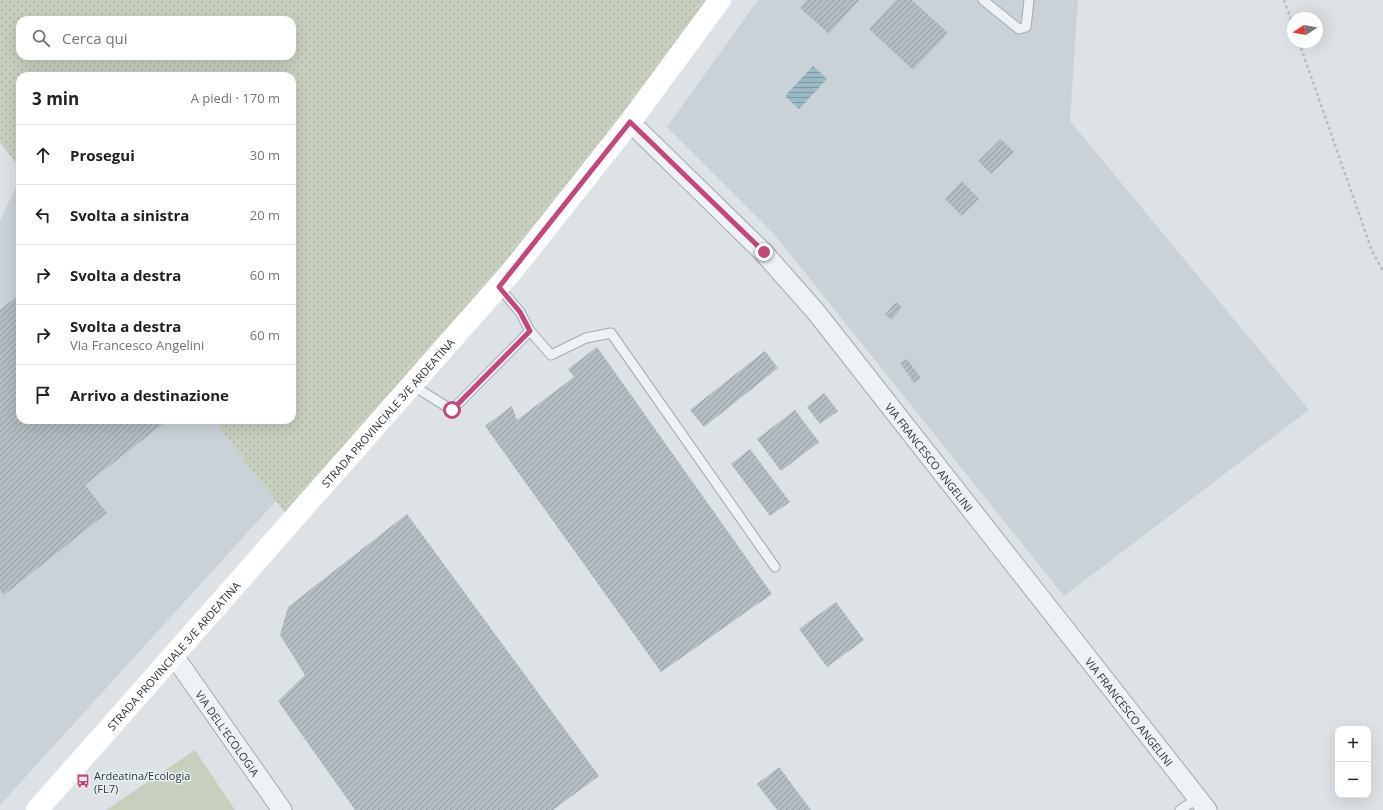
<!DOCTYPE html>
<html lang="it">
<meta charset="utf-8">
<style>
:root{--surface:#fff;--page:#f6f6f6;--text:#202124;--muted:#757577;--line:#e0e0e0}
body{margin:0;font-family:"Open Sans",sans-serif;background:var(--page);color:var(--text)}
.controls{position:absolute;right:12px;bottom:12px;display:grid;overflow:hidden;border-radius:8px;box-shadow:0 4px 16px #0002}
.controls button{width:36px;height:36px;display:grid;place-items:center;padding:0;border:0;border-bottom:1px solid var(--line);background:var(--surface);color:var(--text);font:20px sans-serif}
.compass{position:absolute;left:1287px;top:12px;width:36px;height:36px;border-radius:50%;background:var(--surface);box-shadow:0 4px 16px #0002;rotate:259deg}
.stop{position:absolute;width:12px;height:12px;margin:-9px;border:3px solid #c5467d;border-radius:50%;background:#fff}
.stop.end{background:#c5467d;border-color:#fff;box-shadow:0 1px 4px #0008}
.list{margin:0;padding:0;list-style:none}
h2{display:flex;justify-content:space-between;align-items:center;height:52px;margin:0;padding:0 16px;font-size:17px}
h2 small{font-size:13px;font-weight:400;color:var(--muted)}
.list li{display:grid;grid-template-columns:26px 1fr auto;gap:12px;align-items:center;box-sizing:border-box;height:60px;padding:0 16px;border-top:1px solid var(--line)}
.list b{display:block;font-size:15px;white-space:nowrap}
.list p{margin:0;font-size:13px;white-space:nowrap;color:var(--muted)}
.list em{font-size:13px;font-style:normal;color:var(--muted)}
.icon{flex:none;width:22px;height:22px;fill:none;stroke:currentColor;stroke-width:2;stroke-linecap:round;stroke-linejoin:round}
.map{position:relative;flex:none;width:1383px;height:810px;overflow:hidden}
.search{position:absolute;background:var(--surface);box-shadow:0 4px 16px #0002;left:16px;top:16px;width:280px;height:44px;display:flex;align-items:center;gap:10px;box-sizing:border-box;padding:0 14px;border-radius:12px;color:var(--muted);font-size:15px}
.panel{position:absolute;background:var(--surface);box-shadow:0 4px 16px #0002;left:16px;top:72px;width:280px;height:352px;border-radius:12px}
.map>svg:first-child{display:block}
</style>
<div class="map">
<svg width="1383" height="810" viewBox="0 0 1383 810">
<defs>
<pattern id="grass-dots" width="8" height="8" patternUnits="userSpaceOnUse"><rect width="8" height="8" fill="#c7cfbe"/><path d="M2 2h.1M6 6h.1" fill="none" stroke="#abb2a4" stroke-width="1.8" stroke-linecap="round"/></pattern>
<pattern id="water-rules" width="6" height="5" patternUnits="userSpaceOnUse"><rect width="6" height="5" fill="#99bac4"/><path d="M0 2.5h6" fill="none" stroke="#7d98a0"/></pattern>
<pattern id="building-hatch" width="6" height="6" patternUnits="userSpaceOnUse"><rect width="6" height="6" fill="#b4bdc2"/><path d="M-1 1l2-2M0 6l6-6M5 7l2-2" fill="none" stroke="#929a9f"/></pattern>
</defs>
<rect width="100%" height="100%" fill="#dce2e5"/>
<g fill="#cad2d7">
<polygon points="758,0 1078,0 1070,121 1309,410 1064,596 774,234 667,127"/>
<polygon points="20,178 20,420 214,420 276,501 0,805 0,221"/>
</g>
<path fill="url(#grass-dots)" fill-rule="evenodd" d="M0 0H720L630 122 292 522 214 420H292V76H20V168L0 142ZM20 20H292V56H20Z"/>
<polygon fill="#c7cfbe" points="195,750 235,810 106,810"/>
<polygon fill="url(#water-rules)" points="813,66 827,79 799,109 785,96"/>
<g fill="url(#building-hatch)">
<polygon points="807,0 859,0 829,34 800,8"/>
<polygon points="896,0 912,0 948,33 913,70 869,29"/>
<polygon points="1001,139 1014,152 991,174 978,161"/>
<polygon points="962,181 979,199 962,216 945,199"/>
<polygon points="20,294 20,420 168,420 85,485 107,513 4,595 0,590 0,310"/>
<polygon points="896,302 902,307 892,320 885,315"/>
<polygon points="597,347 772,594 661,672 485,426 512,406 517,420 574,377 568,369"/>
<polygon points="765,351 778,368 704,427 690,410"/>
<polygon points="907,359 921,378 914,383 900,363"/>
<polygon points="824,393 838,411 820,424 807,407"/>
<polygon points="795,410 819,442 781,471 757,439"/>
<polygon points="750,449 790,502 770,516 731,464"/>
<polygon points="407,514 599,776 553,810 355,810 278,701 305,675 280,635 288,607"/>
<polygon points="836,602 864,640 827,667 799,629"/>
<polygon points="779,767 811,810 777,810 757,784"/>
</g>
<g fill="none" stroke-linecap="round" stroke-linejoin="round">
<g stroke="#a2aaaf" stroke-width="11">
<g id="lane">
<polyline points="983,0 1019,29 1026,27 1029,0"/>
<polyline points="530,331 551,355 586,338 611,333 775,567"/>
<polyline points="412,385 452,410 530,331 520,312 499,287"/>
<polyline points="1180,810 1198,798"/>
</g>
</g>
<g stroke="#a2aaaf" stroke-width="21">
<g id="street">
<path id="s1" d="M630 122 763 252 816 312 1207 810"/>
<path id="s2" d="M174 656 282 810"/>
</g>
</g>
<g stroke="#b6bdc0" stroke-width="2.5" stroke-dasharray="3 3" stroke-linecap="butt">
<polyline points="1284,0 1293,25"/>
<polyline points="1299,42 1372,251 1383,271"/>
</g>
<use href="#lane" stroke="#eef2f4" stroke-width="9"/>
<use href="#street" stroke="#eef2f4" stroke-width="19"/>
<path stroke="#fff" stroke-width="22" id="s3" d="M37 810 513 270 630 122 720 0"/>
</g>
<g fill="none" stroke-linecap="round" stroke-linejoin="round">
<polyline stroke="#c5467d" stroke-width="5" points="452,410 530,331 520,312 499,287 630,122 764,252"/>
</g>
<defs>
<g id="bus-bare" transform="scale(1.08)"><path d="M-5-6H5V4H4V6H2V4H-2V6H-4V4H-5ZM-3.5-4V0h7V-4ZM-3.5 1.2v1.5H-2V1.2ZM2 1.2v1.5H3.5V1.2Z" fill="#c5467d" stroke="#ebf1f3" stroke-width="2.5" paint-order="stroke"/></g>
</defs>
<g fill-rule="evenodd">
<use href="#bus-bare" x="83" y="781"/>
</g>
<g text-anchor="middle" dominant-baseline="central" stroke-width="3" stroke-linejoin="round" paint-order="stroke">
<g font-size="11" fill="#27343b" stroke="#ebf1f3">
<text stroke="none"><textPath href="#s3" startOffset="530">STRADA PROVINCIALE 3/E ARDEATINA</textPath></text>
<text stroke="none"><textPath href="#s1" startOffset="450">VIA FRANCESCO ANGELINI</textPath></text>
<text stroke="none"><textPath href="#s3" startOffset="206">STRADA PROVINCIALE 3/E ARDEATINA</textPath></text>
<text stroke="none"><textPath href="#s1" startOffset="774">VIA FRANCESCO ANGELINI</textPath></text>
<text stroke="none"><textPath href="#s2" startOffset="94">VIA DELL'ECOLOGIA</textPath></text>
</g>
<g font-size="11" fill="#27343b" stroke="#ebf1f3" text-anchor="start">
<text x="94" y="775">Ardeatina/Ecologia<tspan x="94" dy="13">(FL7)</tspan></text>
</g>
</g>
</svg>
<div class="controls">
<button>+</button>
<button>−</button>
</div>
<svg class="compass" viewBox="-18 -18 36 36"><path d="M0-13l5 13h-10z" fill="#e53935"/><path d="M0 13l5-13h-10z" fill="#757577"/></svg>
<div class="stop" style="left:452px;top:410px"></div>
<div class="stop end" style="left:764px;top:252px"></div>
<div class="search"><svg class="icon" aria-label="search" viewBox="0 0 24 24"><circle cx="10" cy="10" r="6"/><path d="M15 15l6 6"/></svg>Cerca qui</div>
<section class="panel">
<h2>3 min<small>A piedi · 170 m</small></h2>
<ul class="list">
<li><svg class="icon" aria-label="ahead" viewBox="0 0 24 24"><path d="M12 20V5M6 11l6-6 6 6"/></svg><div><b>Prosegui</b></div><em>30 m</em></li>
<li><svg class="icon" aria-label="left" viewBox="0 0 24 24"><path d="M17 20v-9H6M10 6l-5 5 5 5"/></svg><div><b>Svolta a sinistra</b></div><em>20 m</em></li>
<li><svg class="icon" aria-label="right" viewBox="0 0 24 24"><path d="M7 20v-9h11M14 6l5 5-5 5"/></svg><div><b>Svolta a destra</b></div><em>60 m</em></li>
<li><svg class="icon" aria-label="right" viewBox="0 0 24 24"><path d="M7 20v-9h11M14 6l5 5-5 5"/></svg><div><b>Svolta a destra</b><p>Via Francesco Angelini</p></div><em>60 m</em></li>
<li><svg class="icon" aria-label="arrive" viewBox="0 0 24 24"><path d="M6 21V4h12l-3 4 3 4H6"/></svg><div><b>Arrivo a destinazione</b></div></li>
</ul>
</section>
</div>
